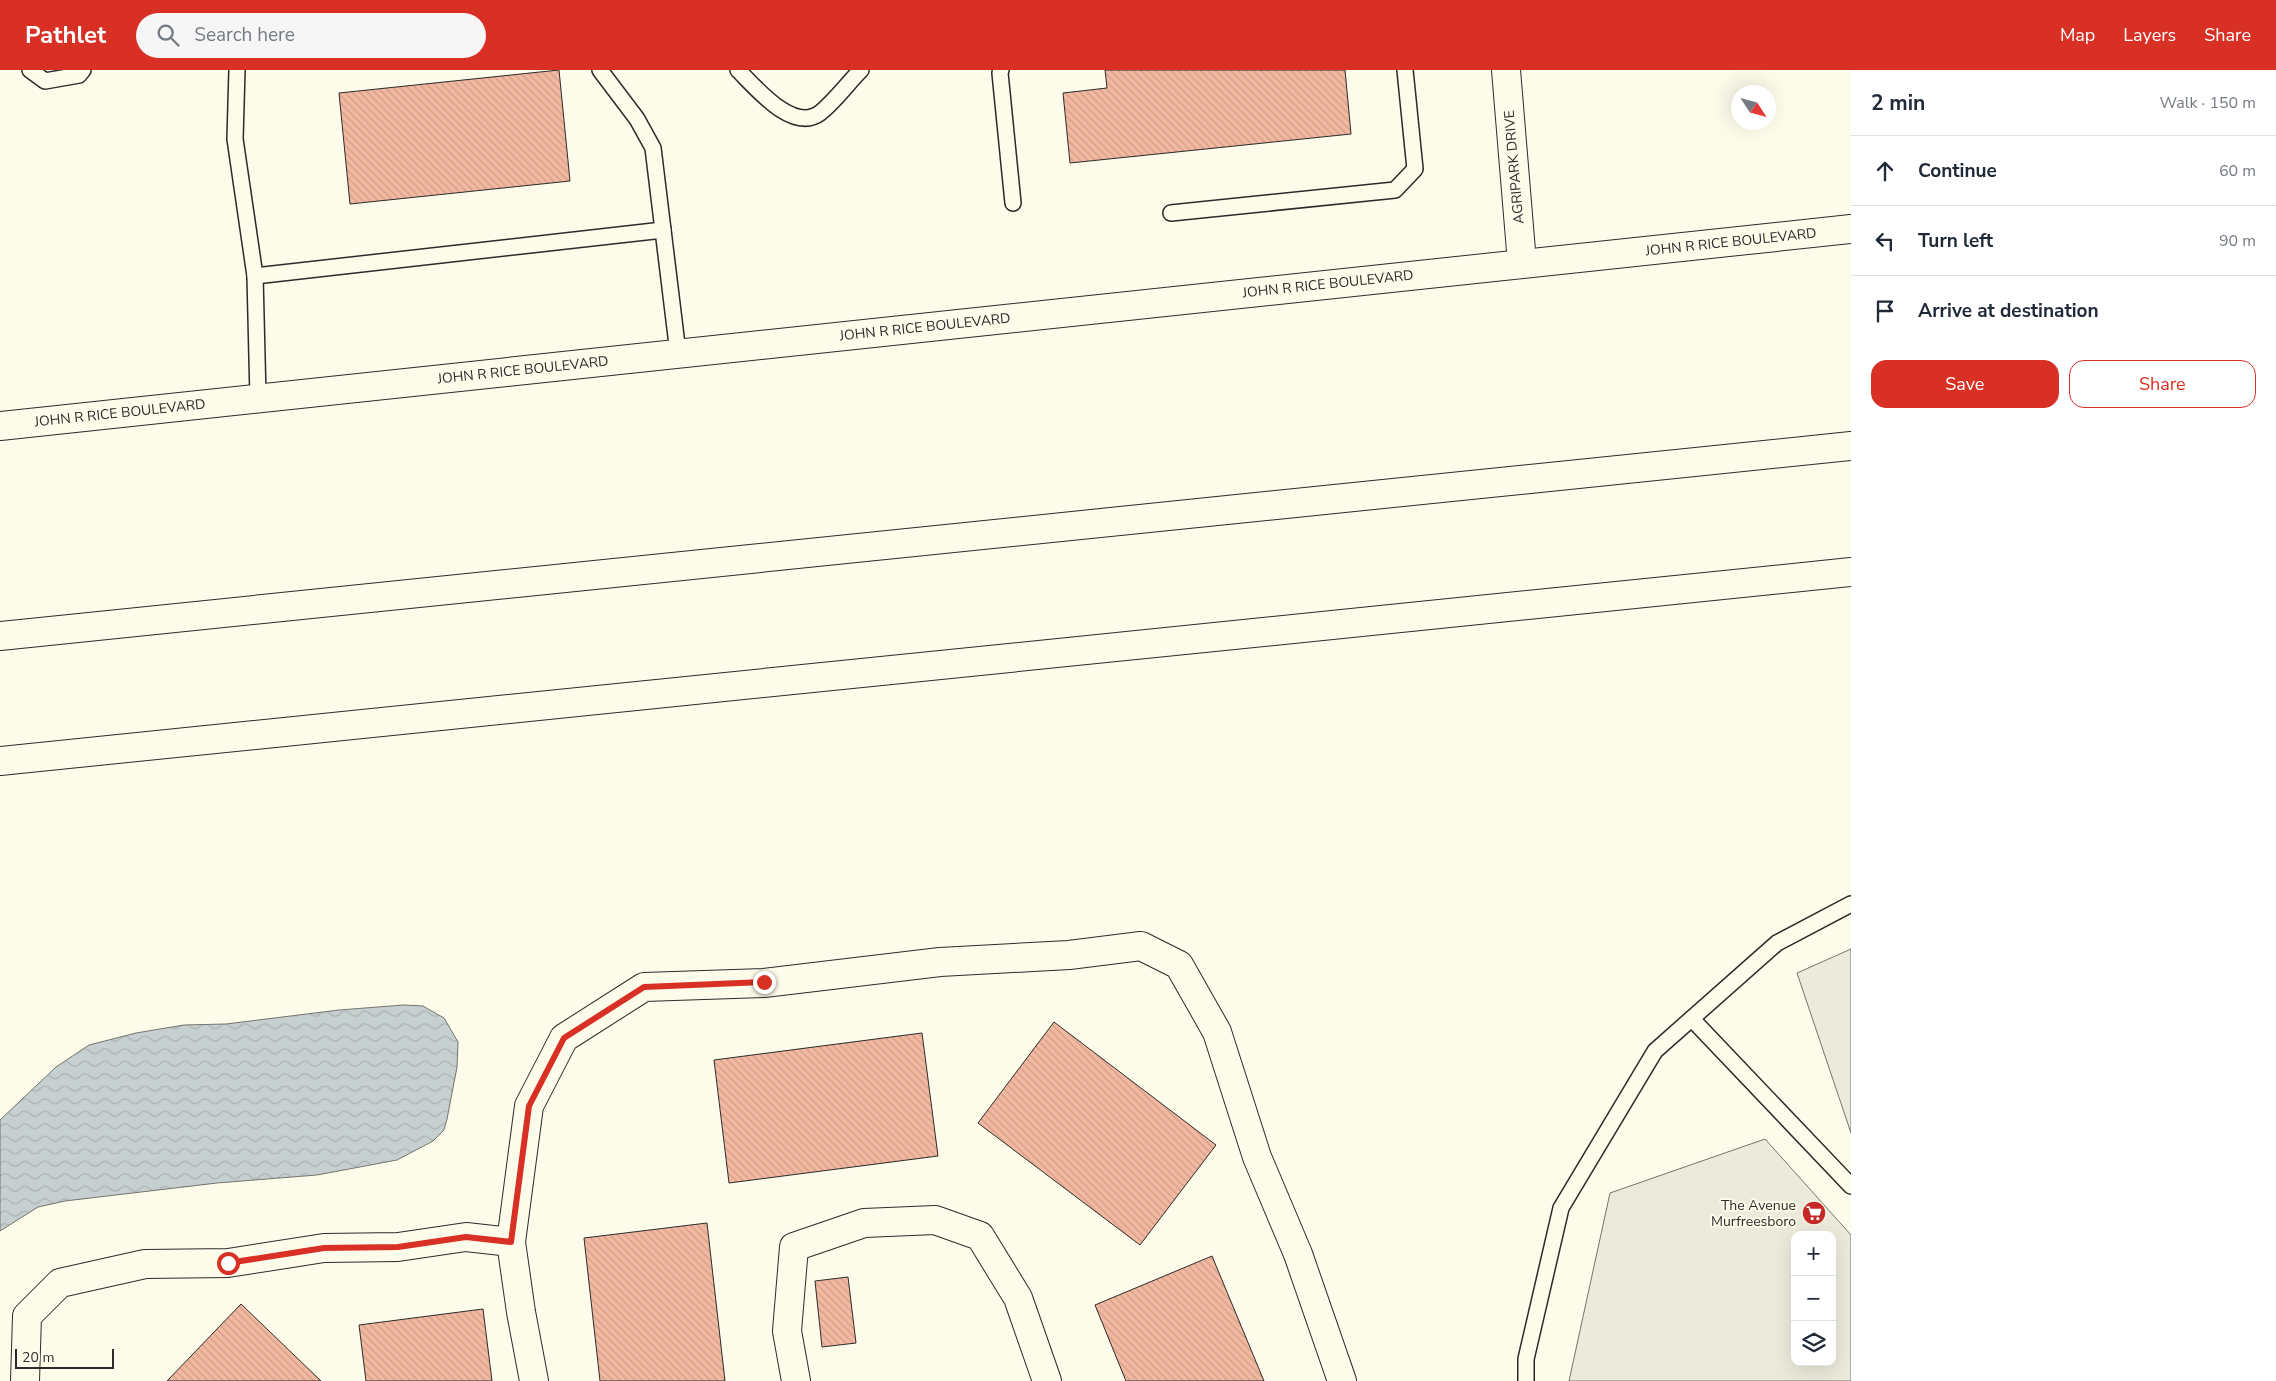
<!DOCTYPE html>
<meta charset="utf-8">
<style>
:root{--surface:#fff;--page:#f6f6f7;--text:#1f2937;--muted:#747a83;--line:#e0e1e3;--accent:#d93025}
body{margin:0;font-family:"Nunito Sans",sans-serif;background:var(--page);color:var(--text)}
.controls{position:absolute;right:15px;bottom:15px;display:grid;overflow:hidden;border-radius:10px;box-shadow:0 5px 20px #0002}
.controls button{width:45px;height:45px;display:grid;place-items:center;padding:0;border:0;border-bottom:1px solid var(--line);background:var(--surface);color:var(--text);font:25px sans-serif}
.compass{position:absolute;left:1731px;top:15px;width:45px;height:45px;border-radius:50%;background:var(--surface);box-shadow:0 5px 20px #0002;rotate:126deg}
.scale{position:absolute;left:15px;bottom:12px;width:99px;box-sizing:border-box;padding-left:5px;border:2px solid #2b2b2b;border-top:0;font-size:14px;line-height:18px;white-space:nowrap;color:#2b2b2b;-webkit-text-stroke:4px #fdfbea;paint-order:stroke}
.stop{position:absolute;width:15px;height:15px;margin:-11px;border:4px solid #d93025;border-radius:50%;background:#fff}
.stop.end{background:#d93025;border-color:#fff;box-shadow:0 1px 5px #0008}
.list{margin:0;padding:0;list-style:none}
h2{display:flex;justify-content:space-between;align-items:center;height:65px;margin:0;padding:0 20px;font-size:21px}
h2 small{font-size:16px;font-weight:400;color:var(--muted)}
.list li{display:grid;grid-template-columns:32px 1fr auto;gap:15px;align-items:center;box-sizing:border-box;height:70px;padding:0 20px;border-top:1px solid var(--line)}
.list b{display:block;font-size:19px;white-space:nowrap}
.list em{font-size:16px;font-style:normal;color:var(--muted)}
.actions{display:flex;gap:10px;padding:15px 20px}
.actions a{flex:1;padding:11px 0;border:1px solid var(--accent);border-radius:15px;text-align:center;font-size:18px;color:var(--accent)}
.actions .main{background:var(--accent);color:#fff}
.icon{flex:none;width:28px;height:28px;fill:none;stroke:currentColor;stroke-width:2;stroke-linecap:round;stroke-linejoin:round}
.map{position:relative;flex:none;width:1851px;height:1311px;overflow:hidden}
header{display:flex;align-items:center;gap:30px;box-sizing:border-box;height:70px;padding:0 25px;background:var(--accent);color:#fff}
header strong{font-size:24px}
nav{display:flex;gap:28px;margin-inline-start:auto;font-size:18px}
.search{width:350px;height:45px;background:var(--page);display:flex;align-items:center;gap:12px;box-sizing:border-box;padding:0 18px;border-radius:28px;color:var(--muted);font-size:19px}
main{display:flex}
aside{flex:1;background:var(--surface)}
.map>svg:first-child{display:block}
</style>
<header>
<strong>Pathlet</strong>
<div class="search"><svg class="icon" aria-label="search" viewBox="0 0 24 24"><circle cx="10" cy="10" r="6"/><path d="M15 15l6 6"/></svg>Search here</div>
<nav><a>Map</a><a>Layers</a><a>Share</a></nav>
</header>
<main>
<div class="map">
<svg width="1851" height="1311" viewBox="0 0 1851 1311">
<defs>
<pattern id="water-waves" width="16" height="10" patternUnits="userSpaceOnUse" patternTransform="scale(1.25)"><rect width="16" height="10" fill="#c7d0d0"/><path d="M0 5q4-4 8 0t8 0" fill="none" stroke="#abb3b3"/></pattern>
<pattern id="building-back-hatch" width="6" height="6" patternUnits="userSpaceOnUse" patternTransform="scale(1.25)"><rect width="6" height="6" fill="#f2b8a0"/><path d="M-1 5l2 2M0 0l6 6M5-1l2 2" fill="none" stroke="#d09e8a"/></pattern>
</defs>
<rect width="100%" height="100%" fill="#fdfbea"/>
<g fill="#eceadb" stroke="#74746e" fill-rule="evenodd">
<polygon points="1851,879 1851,1063 1797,903"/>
<path d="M1765 1069 1851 1165V1311H1569L1610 1123ZM1795 1165H1832V1292H1795Z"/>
</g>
<polygon fill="url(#water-waves)" stroke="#74746e" points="404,935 423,936 444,948 458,972 457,997 447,1049 444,1060 433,1071 397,1090 317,1105 217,1113 65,1131 38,1137 0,1161 0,1050 56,997 89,975 136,963 184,955 226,954 339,940"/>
<g fill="url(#building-back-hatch)" stroke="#2b2b2b">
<polygon points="559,0 570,111 350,134 339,23"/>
<polygon points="1105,0 1345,0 1351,64 1070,93 1063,23 1107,18"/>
<polygon points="1054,952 1216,1075 1140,1175 978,1053"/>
<polygon points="922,963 938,1086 729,1113 714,990"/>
<polygon points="707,1153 725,1311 600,1311 584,1168"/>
<polygon points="1212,1186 1264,1311 1126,1311 1095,1235"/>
<polygon points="848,1207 856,1273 822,1277 815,1211"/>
<polygon points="241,1234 321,1311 167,1311"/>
<polygon points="483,1239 492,1311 366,1311 359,1255"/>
</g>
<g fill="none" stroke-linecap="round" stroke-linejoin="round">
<g stroke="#2b2b2b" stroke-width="18">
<g id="service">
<polyline points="30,0 45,11 79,5 83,0"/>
<polyline points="237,0 235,69 255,206 258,328"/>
<polyline points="600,0 637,49 653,78 678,283"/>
<path d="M738 0C756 18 793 63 820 43 835 31 848 13 861 0"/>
<polyline points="1001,0 1000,3 1013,133"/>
<polyline points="1171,143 1395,120 1415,99 1405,0"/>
<polyline points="255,206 663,160"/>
<polyline points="1692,949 1851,1116"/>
<polyline points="1526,1311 1526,1289 1561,1138 1655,981 1777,873 1851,834"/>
</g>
</g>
<g stroke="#2b2b2b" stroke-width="30">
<g id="minor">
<polyline points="1506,0 1522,193"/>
<polyline points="511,1172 521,1242 534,1311"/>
<polyline points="25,1311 27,1246 60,1213 145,1194 228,1193 324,1178 398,1177 466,1167 511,1172 529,1036 564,968 644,917 764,913 940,892 1069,885 1141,876 1179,895 1217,962 1257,1087 1298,1184 1342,1311"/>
<polyline points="796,1311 787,1261 794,1177 864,1153 935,1150 980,1166 1018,1228 1047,1311"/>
</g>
</g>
<g stroke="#2b2b2b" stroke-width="30">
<polyline id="tertiary" points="0,356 1851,159"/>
</g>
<g stroke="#2b2b2b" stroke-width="30">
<g id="motorway">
<polyline points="0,566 1851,376"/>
<polyline points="0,691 1851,502"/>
</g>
</g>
<use href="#service" stroke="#fdfbea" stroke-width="15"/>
<use href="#minor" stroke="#fdfbea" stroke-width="28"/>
<use href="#tertiary" stroke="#fdfbea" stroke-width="28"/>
<use href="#motorway" stroke="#fdfbea" stroke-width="28"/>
</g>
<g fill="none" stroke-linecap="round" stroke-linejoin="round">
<polyline stroke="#d93025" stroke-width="6" points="228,1193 324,1178 398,1177 466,1167 511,1172 529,1036 564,968 644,917 764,912"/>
</g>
<defs>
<g id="supermarket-disc" transform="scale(1.25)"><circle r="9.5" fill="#c62828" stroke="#fdfbea"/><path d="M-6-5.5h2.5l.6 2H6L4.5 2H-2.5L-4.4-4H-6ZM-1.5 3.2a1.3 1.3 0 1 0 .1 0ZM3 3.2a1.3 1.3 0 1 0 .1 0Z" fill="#fff"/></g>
</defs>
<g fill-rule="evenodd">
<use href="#supermarket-disc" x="1814" y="1143"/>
</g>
<g text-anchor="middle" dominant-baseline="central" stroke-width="4" stroke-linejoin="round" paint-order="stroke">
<g font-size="14" fill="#2b2b2b" stroke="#fdfbea">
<text transform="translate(1514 97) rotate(-95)">AGRIPARK DRIVE</text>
<text transform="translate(1731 172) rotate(-6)">JOHN R RICE BOULEVARD</text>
<text transform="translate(1328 214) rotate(-6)">JOHN R RICE BOULEVARD</text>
<text transform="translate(925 257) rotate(-6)">JOHN R RICE BOULEVARD</text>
<text transform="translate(523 300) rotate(-6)">JOHN R RICE BOULEVARD</text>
<text transform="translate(120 343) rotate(-6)">JOHN R RICE BOULEVARD</text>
</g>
<g font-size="14" fill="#2b2b2b" stroke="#fdfbea" text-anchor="end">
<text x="1796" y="1135">The Avenue<tspan x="1796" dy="16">Murfreesboro</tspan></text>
</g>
</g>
</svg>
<div class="controls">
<button>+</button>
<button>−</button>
<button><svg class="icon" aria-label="layers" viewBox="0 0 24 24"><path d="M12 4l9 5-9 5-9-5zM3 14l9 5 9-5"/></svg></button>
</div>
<svg class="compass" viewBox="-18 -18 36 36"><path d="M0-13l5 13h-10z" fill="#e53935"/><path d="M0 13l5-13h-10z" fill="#747a83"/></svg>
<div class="scale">20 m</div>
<div class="stop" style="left:228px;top:1193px"></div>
<div class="stop end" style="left:764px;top:912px"></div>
</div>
<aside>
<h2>2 min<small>Walk · 150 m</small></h2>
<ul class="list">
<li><svg class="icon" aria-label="ahead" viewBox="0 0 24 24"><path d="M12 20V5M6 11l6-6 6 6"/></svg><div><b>Continue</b></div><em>60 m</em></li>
<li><svg class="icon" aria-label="left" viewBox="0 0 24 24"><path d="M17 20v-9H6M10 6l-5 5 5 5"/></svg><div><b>Turn left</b></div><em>90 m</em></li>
<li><svg class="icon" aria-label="arrive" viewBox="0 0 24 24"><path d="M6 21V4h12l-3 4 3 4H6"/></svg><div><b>Arrive at destination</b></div></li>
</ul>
<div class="actions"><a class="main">Save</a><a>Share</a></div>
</aside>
</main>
